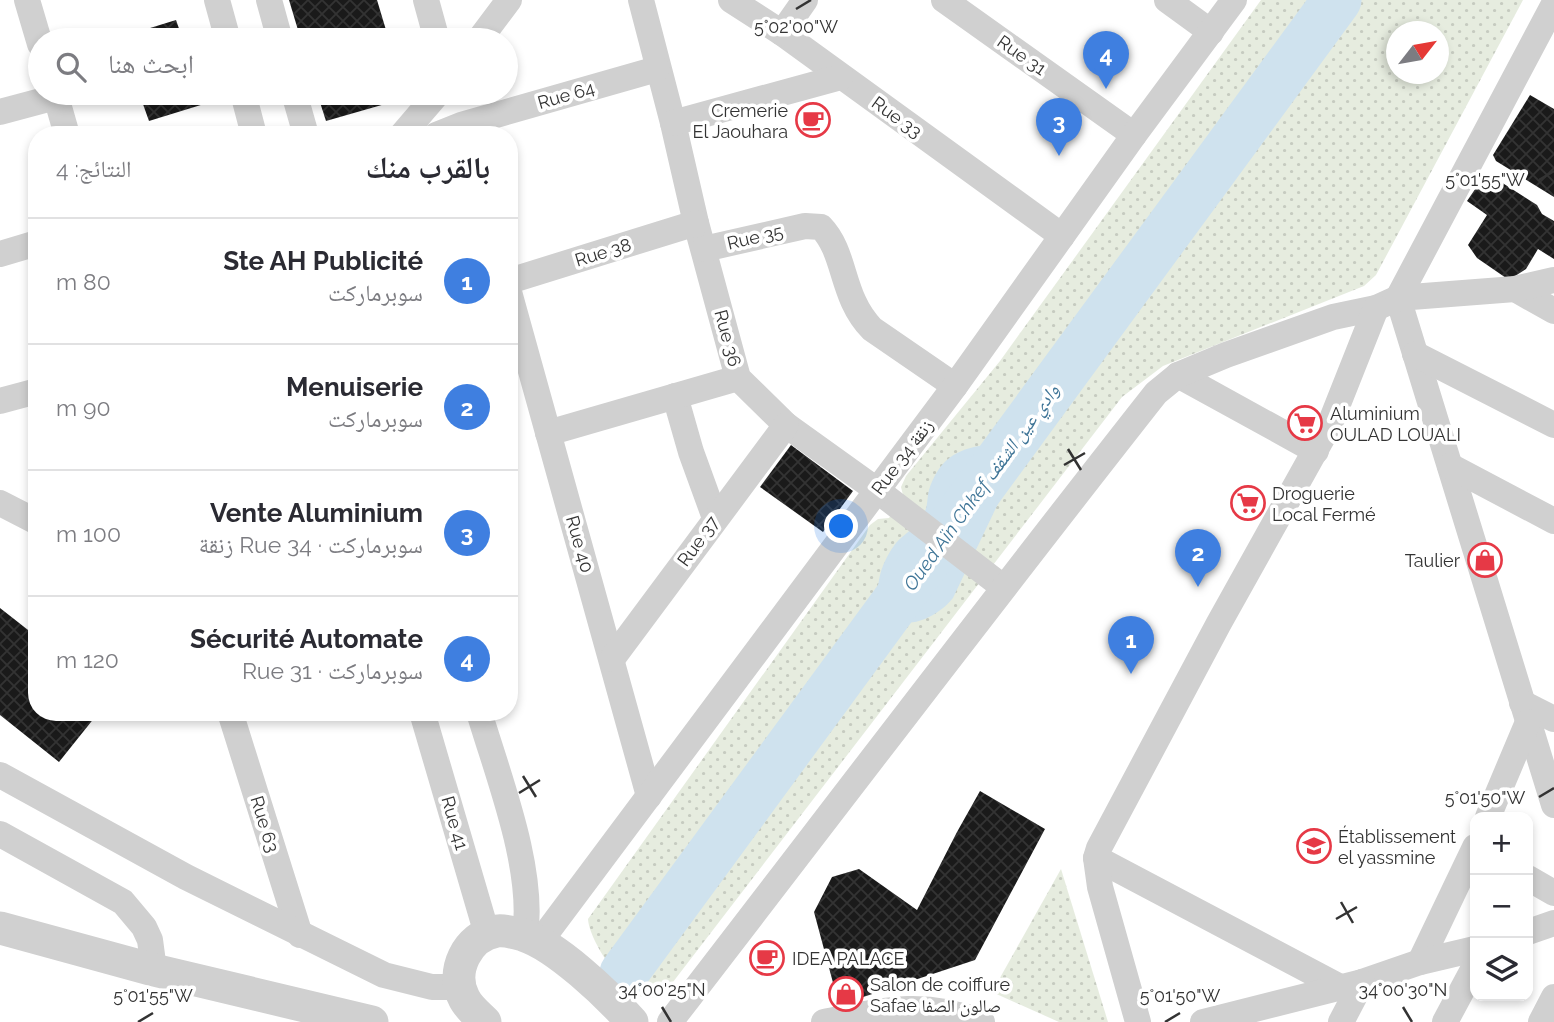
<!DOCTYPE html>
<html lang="ar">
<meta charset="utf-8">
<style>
:root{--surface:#fff;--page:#f7f7f7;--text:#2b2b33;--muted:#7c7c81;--line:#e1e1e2;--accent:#1a73e8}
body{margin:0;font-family:Raleway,"Noto Naskh Arabic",sans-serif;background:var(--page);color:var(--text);direction:rtl}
.controls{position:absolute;right:21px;bottom:21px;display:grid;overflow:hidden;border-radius:14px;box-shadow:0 4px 10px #0003}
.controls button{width:63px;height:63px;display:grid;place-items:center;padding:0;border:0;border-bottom:2px solid var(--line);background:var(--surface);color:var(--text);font:35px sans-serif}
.compass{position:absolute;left:1386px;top:21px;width:63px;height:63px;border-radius:50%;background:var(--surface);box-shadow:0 4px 10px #0003;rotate:59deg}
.you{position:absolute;left:842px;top:527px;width:24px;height:24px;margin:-18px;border:5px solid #fff;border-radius:50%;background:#1a73e8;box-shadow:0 0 0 10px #1a73e833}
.badge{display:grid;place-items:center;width:46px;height:46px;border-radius:50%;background:var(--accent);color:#fff;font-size:23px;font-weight:700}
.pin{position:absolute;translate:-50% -58px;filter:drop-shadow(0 2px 4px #0008)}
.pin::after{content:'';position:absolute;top:37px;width:24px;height:21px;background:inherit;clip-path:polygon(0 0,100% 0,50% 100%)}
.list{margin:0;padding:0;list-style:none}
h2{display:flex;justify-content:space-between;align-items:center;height:91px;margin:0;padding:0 28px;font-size:30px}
h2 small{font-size:23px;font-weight:400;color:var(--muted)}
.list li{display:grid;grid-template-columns:46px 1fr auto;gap:21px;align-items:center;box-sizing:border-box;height:126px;padding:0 28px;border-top:2px solid var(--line)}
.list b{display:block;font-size:26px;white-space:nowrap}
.list p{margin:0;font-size:23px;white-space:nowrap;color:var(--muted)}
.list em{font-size:23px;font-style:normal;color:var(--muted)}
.icon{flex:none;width:38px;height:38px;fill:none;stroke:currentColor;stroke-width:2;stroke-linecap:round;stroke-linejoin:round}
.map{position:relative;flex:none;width:1554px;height:1022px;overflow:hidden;direction:ltr}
.search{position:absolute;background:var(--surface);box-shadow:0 4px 10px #0003;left:28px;top:28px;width:490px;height:77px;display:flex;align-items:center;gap:18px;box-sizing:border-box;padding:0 24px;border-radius:38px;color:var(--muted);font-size:26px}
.panel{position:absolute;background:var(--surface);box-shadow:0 4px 10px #0003;left:28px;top:126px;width:490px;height:595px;border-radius:28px;direction:rtl}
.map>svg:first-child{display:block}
</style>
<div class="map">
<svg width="1554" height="1022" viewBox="0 0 1554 1022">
<defs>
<pattern id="park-dots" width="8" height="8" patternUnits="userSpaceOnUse" patternTransform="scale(1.75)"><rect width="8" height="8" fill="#e6ecdf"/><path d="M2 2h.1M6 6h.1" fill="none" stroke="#c6cbc0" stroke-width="1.8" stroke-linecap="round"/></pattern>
<pattern id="building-cross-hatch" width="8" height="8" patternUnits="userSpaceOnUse" patternTransform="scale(1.75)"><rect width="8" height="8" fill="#1a1a1a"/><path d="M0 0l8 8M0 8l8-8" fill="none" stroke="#333"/></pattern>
</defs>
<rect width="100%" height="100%" fill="#fff"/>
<g fill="url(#park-dots)" fill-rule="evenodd">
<path d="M1261 0H1523L1376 275 1364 286 1163 366 1122 397 663 995C658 996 652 999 646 998 624 994 589 940 588 919L870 525 878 519 889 518 904 499 901 487 906 476 1000 361ZM1396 32H1438V74H1396Z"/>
<polygon points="1061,869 1108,1022 1059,1022 992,992"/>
</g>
<path fill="#cfe2ee" d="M979 446 994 453 1003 462 1006 467 1004 491 953 598C935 620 900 635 878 609 876 583 880 564 896 543 905 533 919 526 925 511 928 505 927 497 929 490 938 463 952 451 979 446Z"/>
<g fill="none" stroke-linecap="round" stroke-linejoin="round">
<polyline stroke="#cfe2ee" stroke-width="49" points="624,973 1337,0"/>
</g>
<g fill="url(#building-cross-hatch)">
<polygon points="289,0 377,0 389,40 301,40"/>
<polygon points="176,20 183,40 122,40 121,37"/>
<polygon points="139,93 200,93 204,104 149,121"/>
<polygon points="317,93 405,93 406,98 326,121"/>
<polygon points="1530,95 1554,109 1554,197 1496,161 1493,155"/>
<polygon points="1490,175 1537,205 1542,214 1554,221 1554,259 1538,249 1526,269 1509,280 1477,258 1468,245 1487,215 1467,201 1480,182"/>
<polygon points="791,445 853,491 823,532 760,487"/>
<polygon points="0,608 37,637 37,712 99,712 59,762 0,715"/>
<polygon points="980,791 1045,829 975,960 839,1005 814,912 832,877 859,869 917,910 957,832"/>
</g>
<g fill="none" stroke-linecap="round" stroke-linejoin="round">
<g stroke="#d0d0d0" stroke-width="26">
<polyline points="27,0 40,44"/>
<polyline points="217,0 228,40"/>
<polyline points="269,0 280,40"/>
<polyline points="426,0 437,40"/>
<polyline points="641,0 673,123 696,223 738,378 786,425 878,491 1003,587"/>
<polyline points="731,0 782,33 1062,236"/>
<polyline points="944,0 1134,135"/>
<polyline points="1167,0 1211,32"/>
<polyline points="1554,4 1398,298 1554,805"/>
<polyline points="782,33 805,0"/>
<polyline points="479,40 509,0"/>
<polyline points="55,93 67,135"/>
<polyline points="243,93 254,135"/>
<polyline points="294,93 306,135"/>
<polyline points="0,112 56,97"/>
<polyline points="673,123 841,77"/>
<polyline points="402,135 438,93"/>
<polyline points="436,135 461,125 657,69"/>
<path d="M704 249 805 226 821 227C847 254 840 296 872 329L955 386"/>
<polyline points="0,254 37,243"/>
<polyline points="509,281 696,223"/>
<polyline points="1515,289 1554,311"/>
<polyline points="509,292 649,796"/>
<polyline points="1415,354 1554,425"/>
<polyline points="1178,375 1316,451"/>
<polyline points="675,396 691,452 715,518"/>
<polyline points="0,401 37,391"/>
<polyline points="548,433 738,378"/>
<polyline points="1450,466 1554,521"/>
<polyline points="0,503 37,522"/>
<polyline points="612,659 786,425"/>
<polyline points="1522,703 1554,719"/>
<polyline points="230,712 300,935"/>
<polyline points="422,712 487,934"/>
<path d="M479 712C498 776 535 869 525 935"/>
<polyline points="0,775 186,877 384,975 432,987 460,987"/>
<polyline points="1488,817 1528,722"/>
<polyline points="0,834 123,902 144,927 150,940 154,970"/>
<polyline points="1096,858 1340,987"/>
<polyline points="1528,878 1554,893"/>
<polyline points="1528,932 1554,923"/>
<polyline points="539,943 955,386 1134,135 1234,0"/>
<polyline points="1420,962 1475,847"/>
<path d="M670 1022C832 812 992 601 1156 393L1178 375 1226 355 1333 317 1376 308 1398 298 1515 289 1554 280"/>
<path d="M824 1022C884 1010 922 1000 982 1022"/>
<polyline points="1138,1022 1100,887 1096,858 1099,848 1219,623 1330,424 1376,308"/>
<polyline points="1203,1022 1362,982 1420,962 1475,949"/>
<polyline points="1341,1022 1362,982"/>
<polyline points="1445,1022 1475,966"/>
<polyline points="1541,1022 1554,997"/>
</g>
<g stroke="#d0d0d0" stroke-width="33">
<polyline points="0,928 154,970 372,1022"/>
<path d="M485 1022C478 1015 468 1007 464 998 450 972 467 936 497 931 504 930 516 933 523 935 557 946 608 995 632 1022"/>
</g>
</g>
<path fill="none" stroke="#333" stroke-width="2.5" d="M796 9 811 0M1539 180 1554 171M1068 449 1081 470M1064 465 1085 453M523 776 536 797M519 793 540 780M1539 797 1554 788M1341 902 1353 923M1336 919 1357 907M662 1007 671 1022M1403 1007 1412 1022M138 1022 153 1013M1165 1022 1180 1013"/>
<defs>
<g id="cafe-ring" transform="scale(1.75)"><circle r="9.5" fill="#fff" stroke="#e63946" stroke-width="1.5"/><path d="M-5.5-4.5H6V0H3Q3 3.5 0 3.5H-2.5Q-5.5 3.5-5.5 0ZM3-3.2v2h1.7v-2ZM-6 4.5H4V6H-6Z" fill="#e63946"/></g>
<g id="supermarket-ring" transform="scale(1.75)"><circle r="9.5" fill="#fff" stroke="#e63946" stroke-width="1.5"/><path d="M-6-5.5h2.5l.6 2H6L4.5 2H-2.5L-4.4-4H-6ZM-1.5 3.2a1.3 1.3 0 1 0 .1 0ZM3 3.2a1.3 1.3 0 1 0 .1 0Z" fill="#e63946"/></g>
<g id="shop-ring" transform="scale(1.75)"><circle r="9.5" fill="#fff" stroke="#e63946" stroke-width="1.5"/><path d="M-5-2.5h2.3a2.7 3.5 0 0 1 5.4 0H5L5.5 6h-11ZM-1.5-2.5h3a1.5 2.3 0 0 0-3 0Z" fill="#e63946"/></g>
<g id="school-ring" transform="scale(1.75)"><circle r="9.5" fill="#fff" stroke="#e63946" stroke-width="1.5"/><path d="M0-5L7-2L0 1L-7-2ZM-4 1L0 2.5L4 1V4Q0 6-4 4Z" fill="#e63946"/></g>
</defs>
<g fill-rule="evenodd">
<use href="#cafe-ring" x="813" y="120"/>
<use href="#supermarket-ring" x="1305" y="423"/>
<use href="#supermarket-ring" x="1248" y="503"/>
<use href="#shop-ring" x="1485" y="560"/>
<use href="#school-ring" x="1314" y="846"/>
<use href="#cafe-ring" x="767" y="958"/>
<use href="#shop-ring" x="846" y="994"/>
</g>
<g text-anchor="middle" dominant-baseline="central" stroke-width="7" stroke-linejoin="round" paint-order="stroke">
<g font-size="18" fill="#333" stroke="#fff">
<text transform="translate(1022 55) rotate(35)">Rue 31</text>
<text transform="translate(566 95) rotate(-16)">Rue 64</text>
<text transform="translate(897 117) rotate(36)">Rue 33</text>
<text transform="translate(755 237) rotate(-13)">Rue 35</text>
<text transform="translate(603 252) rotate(-17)">Rue 38</text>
<text transform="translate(728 338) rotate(75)">Rue 36</text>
<text transform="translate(902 457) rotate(-53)">Rue 34 زنقة</text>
<text transform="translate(698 541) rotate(-54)">Rue 37</text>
<text transform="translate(580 544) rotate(74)">Rue 40</text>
<text transform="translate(455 823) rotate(74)">Rue 41</text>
<text transform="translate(265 824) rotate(73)">Rue 63</text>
</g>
<g font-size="18" fill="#333" stroke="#fff" text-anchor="start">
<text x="788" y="110" text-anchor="end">Cremerie<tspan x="788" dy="21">El Jaouhara</tspan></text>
<text x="1330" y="413">Aluminium<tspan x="1330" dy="21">OULAD LOUALI</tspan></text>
<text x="1272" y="493">Droguerie<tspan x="1272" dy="21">Local Fermé</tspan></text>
<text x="1460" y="560" text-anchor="end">Taulier</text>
<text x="1338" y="836">Établissement<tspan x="1338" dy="21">el yassmine</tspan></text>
<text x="792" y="958">IDEA PALACE</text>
<text x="870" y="984">Salon de coiffure<tspan x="870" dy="21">Safae صالون الصفا</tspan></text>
</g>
<g font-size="19" font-style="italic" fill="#3f7597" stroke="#fff">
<text transform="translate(981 487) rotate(-54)">Oued Aïn Chkef وادي عين الشقف</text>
</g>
</g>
<g font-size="18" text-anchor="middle" fill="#333" stroke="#fff" stroke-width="7" stroke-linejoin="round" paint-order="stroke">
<text x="796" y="33">5°02'00"W</text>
<text x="1485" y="186">5°01'55"W</text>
<text x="1485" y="804">5°01'50"W</text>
<text x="662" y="996">34°00'25"N</text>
<text x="1403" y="996">34°00'30"N</text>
<text x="153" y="1002">5°01'55"W</text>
<text x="1180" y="1002">5°01'50"W</text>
</g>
</svg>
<div class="controls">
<button>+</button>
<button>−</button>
<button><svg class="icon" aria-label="layers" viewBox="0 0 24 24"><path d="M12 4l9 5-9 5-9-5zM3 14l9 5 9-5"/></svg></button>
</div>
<svg class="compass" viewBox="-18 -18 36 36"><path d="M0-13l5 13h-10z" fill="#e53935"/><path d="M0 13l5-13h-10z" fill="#7c7c81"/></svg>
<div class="you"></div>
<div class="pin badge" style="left:1131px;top:674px;background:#3f7fe0">1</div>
<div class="pin badge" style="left:1198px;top:587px;background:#3f7fe0">2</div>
<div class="pin badge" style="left:1059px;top:156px;background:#3f7fe0">3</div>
<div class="pin badge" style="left:1106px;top:89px;background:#3f7fe0">4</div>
<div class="search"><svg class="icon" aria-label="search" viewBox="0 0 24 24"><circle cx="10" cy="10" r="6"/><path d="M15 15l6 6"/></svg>ابحث هنا</div>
<section class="panel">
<h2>بالقرب منك<small>النتائج: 4</small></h2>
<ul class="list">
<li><span class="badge" style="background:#3f7fe0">1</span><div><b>Ste AH Publicité</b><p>سوبرماركت</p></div><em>80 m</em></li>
<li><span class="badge" style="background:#3f7fe0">2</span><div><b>Menuiserie</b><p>سوبرماركت</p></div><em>90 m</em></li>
<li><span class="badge" style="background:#3f7fe0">3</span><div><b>Vente Aluminium</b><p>سوبرماركت · Rue 34 زنقة</p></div><em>100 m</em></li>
<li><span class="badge" style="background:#3f7fe0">4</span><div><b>Sécurité Automate</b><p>سوبرماركت · Rue 31</p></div><em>120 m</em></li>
</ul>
</section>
</div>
